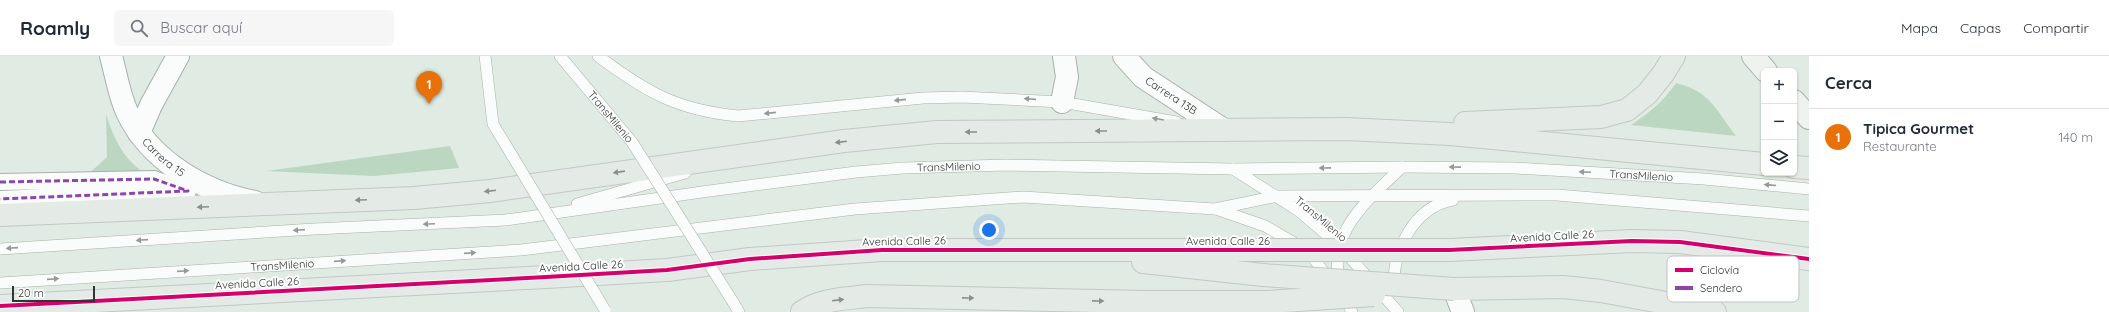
<!DOCTYPE html>
<html lang="es">
<meta charset="utf-8">
<style>
:root{--surface:#fff;--page:#f6f6f7;--text:#1f2937;--muted:#747a83;--line:#e0e1e3;--accent:#d93025}
body{margin:0;font-family:Quicksand,sans-serif;background:var(--page);color:var(--text)}
.controls{position:absolute;right:12px;top:12px;display:grid;overflow:hidden;border-radius:6px;box-shadow:0 1px 3px #0004}
.controls button{width:36px;height:36px;display:grid;place-items:center;padding:0;border:0;border-bottom:1px solid var(--line);background:var(--surface);color:var(--text);font:20px sans-serif}
.scale{position:absolute;left:12px;bottom:10px;width:83px;box-sizing:border-box;padding-left:4px;border:2px solid #2f3731;border-top:0;font-size:11px;line-height:14px;white-space:nowrap;color:#2f3731;-webkit-text-stroke:3px #fff;paint-order:stroke}
.you{position:absolute;left:989px;top:174px;width:14px;height:14px;margin:-10px;border:3px solid #fff;border-radius:50%;background:#1a73e8;box-shadow:0 0 0 6px #1a73e833}
.badge{display:grid;place-items:center;width:26px;height:26px;border-radius:50%;background:var(--accent);color:#fff;font-size:13px;font-weight:700}
.pin{position:absolute;translate:-50% -33px;filter:drop-shadow(0 1px 2px #0008)}
.pin::after{content:'';position:absolute;top:21px;width:14px;height:12px;background:inherit;clip-path:polygon(0 0,100% 0,50% 100%)}
.list{margin:0;padding:0;list-style:none}
h2{display:flex;justify-content:space-between;align-items:center;height:52px;margin:0;padding:0 16px;font-size:17px}
h2 small{font-size:13px;font-weight:400;color:var(--muted)}
.list li{display:grid;grid-template-columns:26px 1fr auto;gap:12px;align-items:center;box-sizing:border-box;height:56px;padding:0 16px;border-top:1px solid var(--line)}
.list b{display:block;font-size:15px;white-space:nowrap}
.list p{margin:0;font-size:13px;white-space:nowrap;color:var(--muted)}
.list em{font-size:13px;font-style:normal;color:var(--muted)}
.icon{flex:none;width:22px;height:22px;fill:none;stroke:currentColor;stroke-width:2;stroke-linecap:round;stroke-linejoin:round}
.map{position:relative;flex:none;width:1809px;height:256px;overflow:hidden}
header{display:flex;align-items:center;gap:24px;box-sizing:border-box;height:56px;padding:0 20px;background:var(--surface);border-bottom:1px solid var(--line)}
header strong{font-size:19px}
nav{display:flex;gap:22px;margin-inline-start:auto;font-size:14px}
.search{width:280px;height:36px;background:var(--page);display:flex;align-items:center;gap:10px;box-sizing:border-box;padding:0 14px;border-radius:6px;color:var(--muted);font-size:15px}
main{display:flex}
aside{flex:1;background:var(--surface)}
.map>svg:first-child{display:block}
</style>
<header>
<strong>Roamly</strong>
<div class="search"><svg class="icon" aria-label="search" viewBox="0 0 24 24"><circle cx="10" cy="10" r="6"/><path d="M15 15l6 6"/></svg>Buscar aquí</div>
<nav><a>Mapa</a><a>Capas</a><a>Compartir</a></nav>
</header>
<main>
<div class="map">
<svg width="1809" height="256" viewBox="0 0 1809 256">
<rect width="100%" height="100%" fill="#e0ebe3"/>
<g fill="#bbd7c2">
<path d="M1676 27C1710 35 1716 54 1736 80L1631 69C1649 57 1664 45 1676 27Z"/>
<path d="M106 58C114 83 123 103 146 118L83 123 107 101Z"/>
<polygon points="450,90 459,112 374,120 266,115"/>
</g>
<g fill="none" stroke-linecap="round" stroke-linejoin="round">
<g stroke="#a8b0aa" stroke-width="12">
<g id="service">
<polyline points="485,0 493,68 513,101"/>
<path id="s1" d="M560 0 632 86"/>
<path d="M598 0C646 36 677 54 738 60L923 42 962 41 1062 46 1176 66"/>
<polyline points="1233,113 1299,155 1339,189 1398,256"/>
<polyline points="577,148 685,117"/>
<polyline points="1216,153 1265,170 1308,195 1329,223"/>
<path id="s2" d="M0 193 314 173 506 164 709 135 856 116 903 112 1006 109 1233 113 1402 111 1515 112 1704 123 1809 133"/>
<path id="s3" d="M0 227 521 194 855 153 1023 141 1215 153 1278 140 1557 139 1809 160"/>
<path d="M1340 228C1326 176 1369 143 1402 111"/>
<path d="M1394 233C1392 196 1413 151 1453 144"/>
<polyline points="1343,239 1352,256"/>
<polyline points="733,246 739,256"/>
</g>
</g>
<g stroke="#a8b0aa" stroke-width="18">
<polyline id="pedestrian" points="0,126 154,123 188,135 0,143"/>
</g>
<g stroke="#a8b0aa" stroke-width="24">
<g id="minor">
<path id="s4" d="M1124 0 1143 21 1224 74"/>
<polyline points="1062,46 1067,21 1064,0"/>
<polyline points="1454,233 1463,256"/>
</g>
</g>
<g stroke="#a8b0aa" stroke-width="24">
<g id="tertiary">
<path id="s5" d="M111 0C116 18 119 39 127 56 150 105 204 136 255 146"/>
<polyline points="139,77 151,49 178,0"/>
</g>
</g>
<g stroke="#a8b0aa" stroke-width="24">
<g id="secondary">
<polyline points="1753,0 1766,15"/>
<polyline points="1794,45 1809,62"/>
</g>
</g>
<g stroke="#c2c8c4" stroke-width="24">
<g id="primary">
<polyline points="1465,67 1601,61 1627,54 1647,38 1663,18 1674,0"/>
<polyline points="1794,111 1809,112"/>
<polyline points="0,159 414,142 490,135 844,85 937,76 1346,73 1450,78 1764,108"/>
<polyline points="1449,194 1632,185 1680,186 1809,203"/>
<polyline points="1143,206 1263,219"/>
<polyline points="1454,233 1563,231 1601,235 1715,256"/>
<polyline points="0,250 546,221 667,214 750,203 882,194 1263,194"/>
<path d="M802 256C821 243 844 243 867 240L1145 246H1268"/>
</g>
</g>
<use href="#service" stroke="#fafcfb" stroke-width="11"/>
<use href="#pedestrian" stroke="#fafcfb" stroke-width="16"/>
<use href="#minor" stroke="#fafcfb" stroke-width="22"/>
<use href="#tertiary" stroke="#fafcfb" stroke-width="22"/>
<use href="#secondary" stroke="#eff3f0" stroke-width="22"/>
<use href="#primary" stroke="#e4eae6" stroke-width="22"/>
<g stroke="#a8b0aa" stroke-width="12" stroke-linecap="butt">
<g id="service-bridge">
<polyline points="632,86 733,246"/>
<polyline points="513,101 605,254"/>
</g>
</g>
<g stroke="#c2c8c4" stroke-width="24" stroke-linecap="butt">
<g id="primary-bridge">
<polyline points="1263,194 1449,194"/>
<polyline points="1263,219 1454,233"/>
<polyline points="1268,246 1374,239"/>
</g>
</g>
<use href="#service-bridge" stroke="#fafcfb" stroke-width="11"/>
<use href="#primary-bridge" stroke="#e4eae6" stroke-width="22"/>
<polyline stroke="#8e44ad" stroke-width="3" stroke-dasharray="6 3" stroke-linecap="butt" points="0,126 154,123 188,135 0,143"/>
<g stroke="#fff" stroke-width="6">
<polyline id="cycleway" points="0,250 546,221 667,214 750,203 882,194 1449,194 1632,185 1680,186 1809,203"/>
</g>
<use href="#cycleway" stroke="#d6006c" stroke-width="4"/>
</g>
<defs><path id="oneway-solid" d="M-6-.8H1V-3.2L6.5 0L1 3.2V.8H-6Z"/></defs>
<g fill="#949a96">
<use href="#oneway-solid" transform="translate(1030 43) rotate(-176)"/>
<use href="#oneway-solid" transform="translate(900 44) rotate(174)"/>
<use href="#oneway-solid" transform="translate(770 57) rotate(174)"/>
<use href="#oneway-solid" transform="translate(1158 63) rotate(-170)"/>
<use href="#oneway-solid" transform="translate(1455 111) rotate(-179)"/>
<use href="#oneway-solid" transform="translate(1325 112) rotate(179)"/>
<use href="#oneway-solid" transform="translate(1585 116) rotate(-177)"/>
<use href="#oneway-solid" transform="translate(1770 129) rotate(-175)"/>
<use href="#oneway-solid" transform="translate(429 168) rotate(177)"/>
<use href="#oneway-solid" transform="translate(299 174) rotate(176)"/>
<use href="#oneway-solid" transform="translate(142 184) rotate(176)"/>
<use href="#oneway-solid" transform="translate(12 192) rotate(176)"/>
<use href="#oneway-solid" transform="translate(470 197) rotate(-4)"/>
<use href="#oneway-solid" transform="translate(340 205) rotate(-4)"/>
<use href="#oneway-solid" transform="translate(183 215) rotate(-4)"/>
<use href="#oneway-solid" transform="translate(53 223) rotate(-4)"/>
</g>
<g fill="#8a908c">
<use href="#oneway-solid" transform="translate(1101 75) rotate(180)"/>
<use href="#oneway-solid" transform="translate(971 76) rotate(180)"/>
<use href="#oneway-solid" transform="translate(841 86) rotate(173)"/>
<use href="#oneway-solid" transform="translate(619 116) rotate(172)"/>
<use href="#oneway-solid" transform="translate(490 135) rotate(173)"/>
<use href="#oneway-solid" transform="translate(361 144) rotate(177)"/>
<use href="#oneway-solid" transform="translate(203 151) rotate(178)"/>
<use href="#oneway-solid" transform="translate(968 242) rotate(1)"/>
<use href="#oneway-solid" transform="translate(838 244) rotate(-7)"/>
<use href="#oneway-solid" transform="translate(1098 245) rotate(1)"/>
</g>
<g text-anchor="middle" dominant-baseline="central" stroke-width="4" stroke-linejoin="round" paint-order="stroke">
<g font-size="11" fill="#2f3731" stroke="#fff">
<text stroke="none"><textPath href="#s4" startOffset="62">Carrera 13B</textPath></text>
<text stroke="none"><textPath href="#s1" startOffset="79">TransMilenio</textPath></text>
<text stroke="none"><textPath href="#s5" startOffset="117">Carrera 15</textPath></text>
<text stroke="none"><textPath href="#s2" startOffset="953">TransMilenio</textPath></text>
<text stroke="none"><textPath href="#s2" startOffset="1646">TransMilenio</textPath></text>
<text transform="translate(1321 163) rotate(40)">TransMilenio</text>
<text transform="translate(1552 180) rotate(-3)">Avenida Calle 26</text>
<text transform="translate(904 185) rotate(-1)">Avenida Calle 26</text>
<text x="1228" y="185">Avenida Calle 26</text>
<text stroke="none"><textPath href="#s3" startOffset="283">TransMilenio</textPath></text>
<text transform="translate(581 210) rotate(-3)">Avenida Calle 26</text>
<text transform="translate(257 227) rotate(-3)">Avenida Calle 26</text>
</g>
</g>
<rect x="1667" y="200" width="132" height="46" rx="6" fill="#fff" stroke="#c1c3c1" stroke-width="1"/>
<rect x="1675" y="212" width="18" height="4" fill="#d6006c"/>
<rect x="1675" y="230" width="18" height="4" fill="#8e44ad"/>
<g font-size="11" fill="#2f3731">
<text x="1700" y="218">Ciclovía</text>
<text x="1700" y="236">Sendero</text>
</g>
</svg>
<div class="controls">
<button>+</button>
<button>−</button>
<button><svg class="icon" aria-label="layers" viewBox="0 0 24 24"><path d="M12 4l9 5-9 5-9-5zM3 14l9 5 9-5"/></svg></button>
</div>
<div class="scale">20 m</div>
<div class="you"></div>
<div class="pin badge" style="left:429px;top:48px;background:#e8710a">1</div>
</div>
<aside>
<h2>Cerca<small></small></h2>
<ul class="list">
<li><span class="badge" style="background:#e8710a">1</span><div><b>Tipica Gourmet</b><p>Restaurante</p></div><em>140 m</em></li>
</ul>
</aside>
</main>
